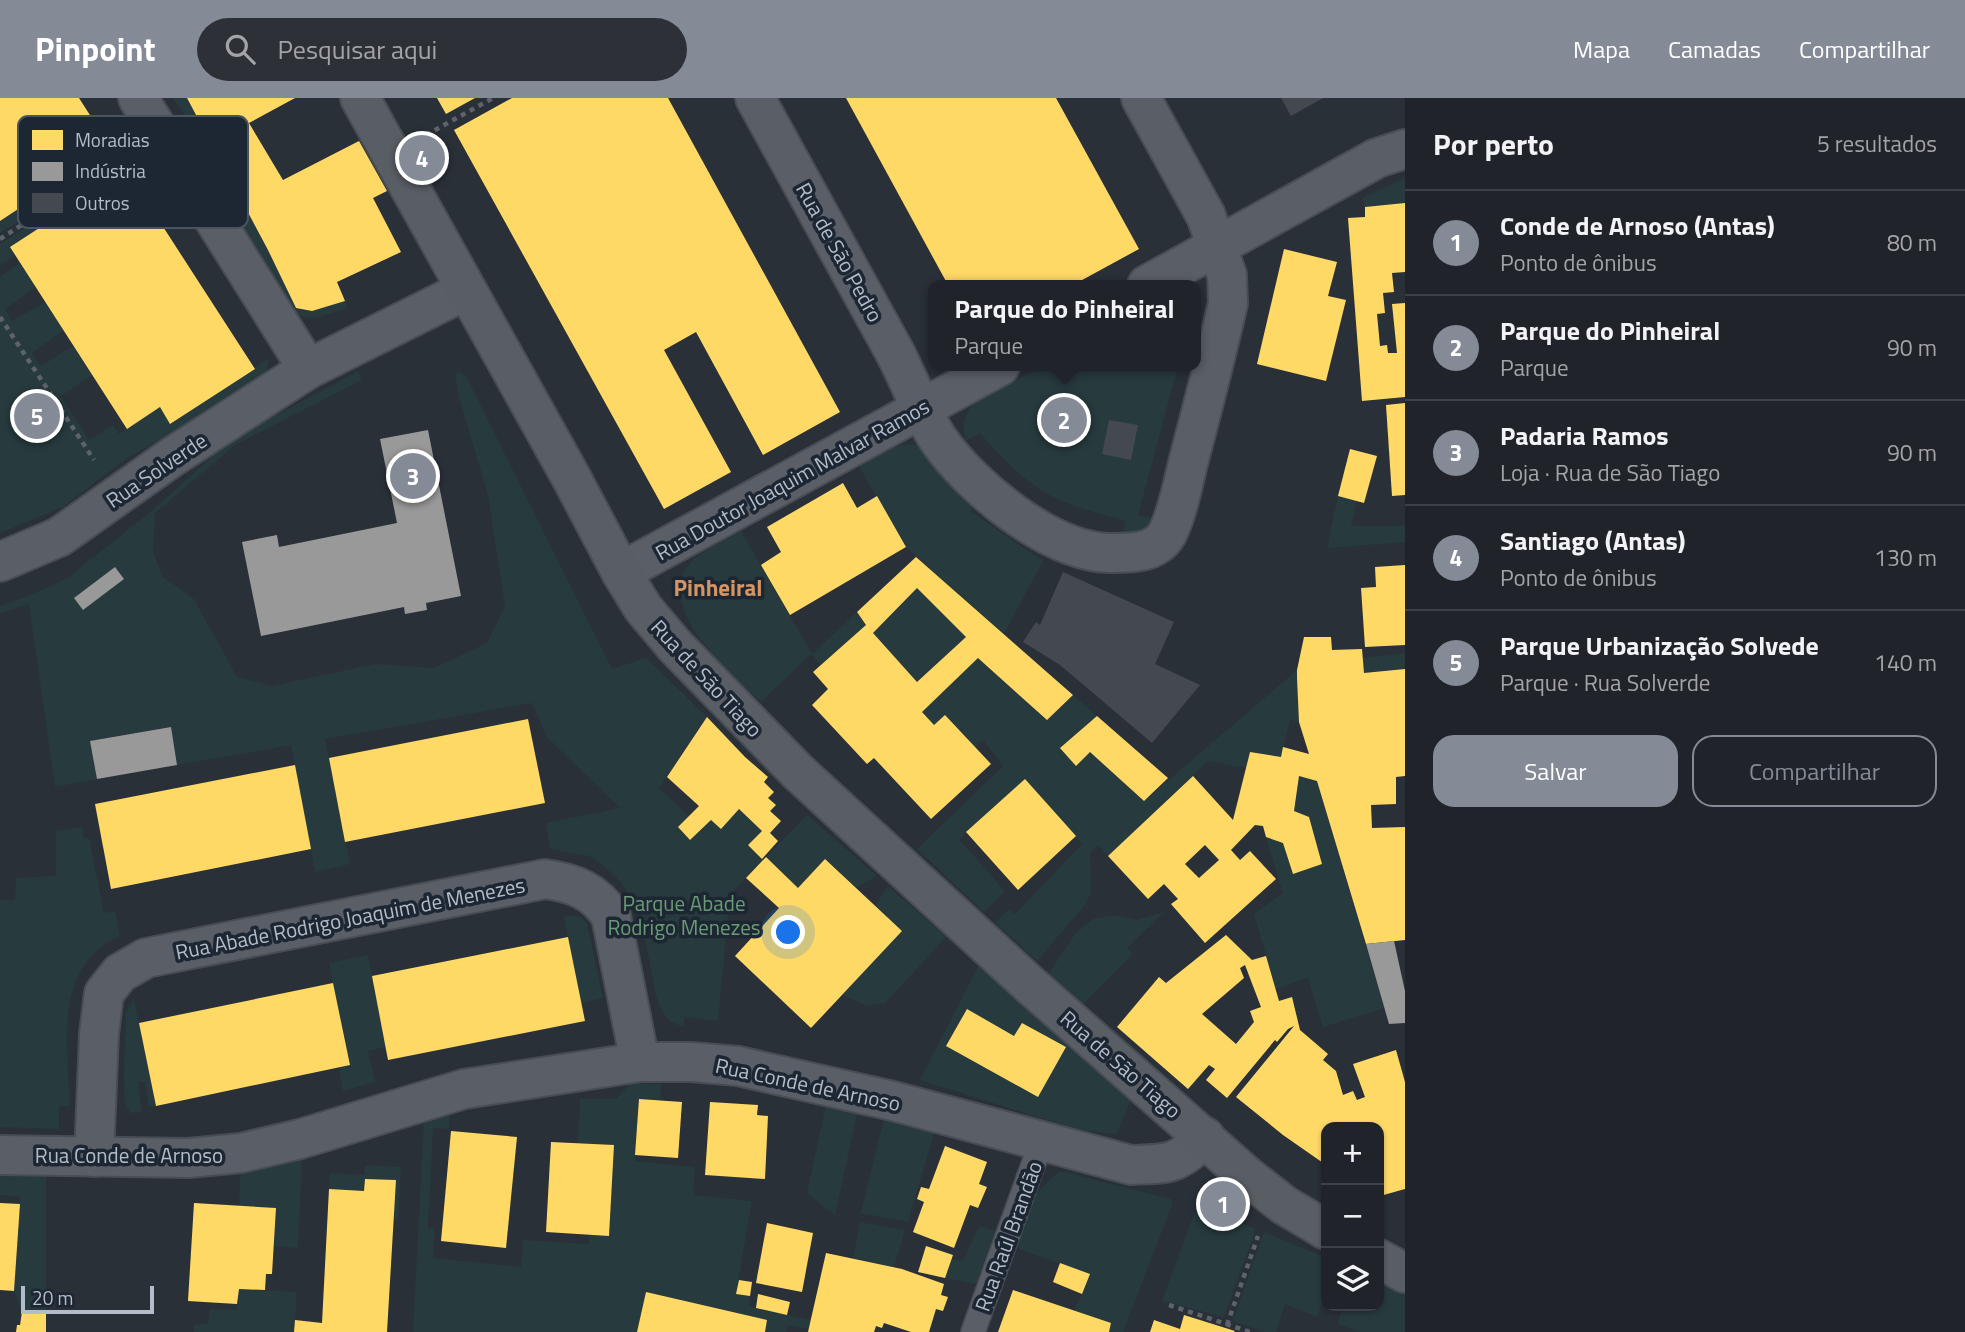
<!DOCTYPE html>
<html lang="pt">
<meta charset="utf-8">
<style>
:root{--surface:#20242a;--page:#2d3036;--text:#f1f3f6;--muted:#a2a4a8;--line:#3d4147;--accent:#848b96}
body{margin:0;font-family:"Titillium Web",sans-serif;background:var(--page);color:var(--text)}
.controls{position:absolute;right:21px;bottom:21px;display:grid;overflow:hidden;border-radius:14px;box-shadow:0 2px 5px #0004}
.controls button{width:63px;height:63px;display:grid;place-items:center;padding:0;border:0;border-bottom:2px solid var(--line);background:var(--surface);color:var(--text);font:35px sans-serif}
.scale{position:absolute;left:21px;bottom:18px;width:133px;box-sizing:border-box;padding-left:7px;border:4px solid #b4bcc9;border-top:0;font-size:19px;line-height:24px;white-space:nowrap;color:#b4bcc9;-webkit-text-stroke:5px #1d2633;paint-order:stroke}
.you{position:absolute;left:789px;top:835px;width:24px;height:24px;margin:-18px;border:5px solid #fff;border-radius:50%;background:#1a73e8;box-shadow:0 0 0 10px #1a73e833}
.badge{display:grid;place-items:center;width:46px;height:46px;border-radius:50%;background:var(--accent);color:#fff;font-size:23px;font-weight:700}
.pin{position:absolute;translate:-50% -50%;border:4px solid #fff;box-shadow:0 2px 7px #0006}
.popup{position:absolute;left:928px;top:182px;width:273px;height:91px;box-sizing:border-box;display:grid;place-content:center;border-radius:14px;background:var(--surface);filter:drop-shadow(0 2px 5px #0005);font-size:23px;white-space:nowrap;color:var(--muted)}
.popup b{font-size:26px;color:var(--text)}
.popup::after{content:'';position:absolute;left:50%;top:100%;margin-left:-14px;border:14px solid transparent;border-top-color:var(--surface)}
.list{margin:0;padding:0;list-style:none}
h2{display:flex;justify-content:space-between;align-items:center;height:91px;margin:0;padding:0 28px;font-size:30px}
h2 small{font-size:23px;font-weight:400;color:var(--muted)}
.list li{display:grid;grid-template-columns:46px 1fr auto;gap:21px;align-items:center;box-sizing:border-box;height:105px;padding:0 28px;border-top:2px solid var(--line)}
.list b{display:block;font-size:26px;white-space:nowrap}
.list p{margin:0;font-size:23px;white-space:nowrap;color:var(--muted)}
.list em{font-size:23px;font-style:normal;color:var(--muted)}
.actions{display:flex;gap:14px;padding:21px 28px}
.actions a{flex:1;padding:16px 0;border:2px solid var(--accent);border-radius:21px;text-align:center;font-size:24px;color:var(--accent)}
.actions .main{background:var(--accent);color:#fff}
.icon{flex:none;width:38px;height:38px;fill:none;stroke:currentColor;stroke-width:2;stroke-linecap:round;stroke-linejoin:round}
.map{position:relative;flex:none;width:1405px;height:1234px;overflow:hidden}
header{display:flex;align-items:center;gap:42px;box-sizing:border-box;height:98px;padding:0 35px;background:var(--accent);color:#fff}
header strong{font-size:33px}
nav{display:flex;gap:38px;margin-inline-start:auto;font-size:24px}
.search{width:490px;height:63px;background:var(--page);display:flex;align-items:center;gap:18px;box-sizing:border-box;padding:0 24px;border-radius:38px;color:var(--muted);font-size:26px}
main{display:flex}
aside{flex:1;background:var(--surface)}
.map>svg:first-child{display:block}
</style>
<header>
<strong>Pinpoint</strong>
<div class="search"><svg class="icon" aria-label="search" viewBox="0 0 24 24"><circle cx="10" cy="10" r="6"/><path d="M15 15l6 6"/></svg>Pesquisar aqui</div>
<nav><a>Mapa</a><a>Camadas</a><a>Compartilhar</a></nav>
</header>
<main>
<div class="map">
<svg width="1405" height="1234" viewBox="0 0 1405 1234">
<rect width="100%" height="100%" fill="#2a3038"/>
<g fill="#273a3e">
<path d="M173 0H187L268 152 296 210 312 213 345 203 348 210C310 221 304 230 277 194L199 40Z"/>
<polygon points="133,34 137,43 134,49 0,135 0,123 111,50"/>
<polygon points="142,56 148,56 152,62 10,149 15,157 0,168 0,146"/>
<polygon points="1405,80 1405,105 1365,109 1362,100"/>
<polygon points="20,165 36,189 5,211 12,223 45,204 64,232 32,255 41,268 73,248 92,277 61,298 89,342 113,327 119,336 160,309 171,326 269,260 266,275 255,289 127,360 63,409 0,435 0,179"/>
<path d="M1045 268H1178L1138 417 1153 421 1147 431 1121 440 1126 423C1106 417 1084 412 1064 404 1030 390 1003 362 980 335L966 343C963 333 962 321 969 312 980 296 1026 277 1045 268Z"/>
<polygon points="358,273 362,282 235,347 155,415 153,454 163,479 194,501 237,579 272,588 375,566 434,570 487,545 505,509 488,397 459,299 455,275 460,274 466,278 612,571 646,560 707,619 659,690 689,718 678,729 690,742 711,722 739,711 762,733 748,747 764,761 730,796 718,923 685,919 683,929 669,923 661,911 656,898 640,814 621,784 604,768 589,758 550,751 546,725 620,710 547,639 532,605 325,641 350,766 315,774 291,647 177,667 170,629 91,643 97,681 55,689 29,506 0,515 0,508 26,499 66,481 153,412 230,342"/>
<polygon points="914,346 930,357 976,403 970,413 1043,463 1004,536 906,449 857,365 893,348"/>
<polygon points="1338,398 1357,403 1351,428 1405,428 1405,444 1327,450"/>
<path d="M741 433 812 556 857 514 866 527 821 567 811 556 761 604C731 575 651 510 691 464 699 454 729 440 741 433Z"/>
<polygon points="917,490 966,539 917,584 873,535"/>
<polygon points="1405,555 1405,571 1364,575 1362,560"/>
<polygon points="978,560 1047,622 1073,597 1097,618 1061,650 1076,668 1090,654 1144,703 1297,572 1299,624 1290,622 1281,659 1246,670 1208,663 1108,758 1098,747 1090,755 1091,795 1085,807 1037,863 995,824 1009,811 1015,816 1082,746 1025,682 959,741 1005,793 984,814 917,751 1003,668 983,642 975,649 946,617 934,627 922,614"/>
<polygon points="1299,678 1317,683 1384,910 1323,929 1308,880 1276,891 1254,816 1283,795 1266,739 1283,745 1322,766 1309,719 1294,713"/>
<polygon points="807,717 877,778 855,790 825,761 798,790 766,759"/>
<path d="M83 729V740H89L104 815 115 813 120 838C52 868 68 948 70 1008H59V1031L0 1029V802H15L16 780 56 778V733Z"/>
<polygon points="888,788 946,839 885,905 868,908 842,897 901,833 875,808"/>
<polygon points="1164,814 1127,850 1133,856 1083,906 1049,875 1075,836 1093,821 1115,817 1137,822"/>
<polygon points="572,817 581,819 587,826 603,900 581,905 564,819"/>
<polygon points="368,857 386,949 368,953 375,984 343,993 339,970 350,966 329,865"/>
<polygon points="979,867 1131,1001 1117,1036 1079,1032 920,982"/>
<polygon points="134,901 156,1008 149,1009 145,984 138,984 142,1014 131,1015 125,1006 124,978 126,914"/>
<polygon points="631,985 661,986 660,1003 639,1001 635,1063 695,1069 693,1097 752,1103 736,1196 750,1198 749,1208 811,1222 809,1231 788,1227 786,1234 765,1234 767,1222 646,1194 637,1234 413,1234 424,1022 449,1017 449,1031 433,1030 428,1130 435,1131 433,1160 521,1169 523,1142 589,1146 589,1137 609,1137 614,1048 578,1045 580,1001 616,1001"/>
<polygon points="826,1007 858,1012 835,1117 807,1095"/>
<polygon points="885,1016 937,1025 908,1124 861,1115"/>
<polygon points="302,1061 298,1150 274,1148 276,1110 239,1108 240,1077"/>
<polygon points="365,1067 401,1069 398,1122 394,1121 396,1082 365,1081 364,1093 329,1091 330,1075 364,1077"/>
<path d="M1060 1073 1171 1101 1172 1107 1123 1234H1109L1111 1225 1074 1214 1089 1176 1019 1151C1017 1143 1019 1138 1022 1129 1030 1103 1038 1091 1060 1073Z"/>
<polygon points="0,1075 46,1075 46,1214 22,1214 14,1193 20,1099 0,1097"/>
<polygon points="1197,1108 1256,1131 1224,1219 1162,1203"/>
<polygon points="860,1124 905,1132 894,1169 853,1160"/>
<polygon points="979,1128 995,1133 976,1186 945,1180 951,1161 963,1163"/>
<polygon points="1264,1134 1326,1160 1326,1193 1317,1219 1285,1206 1276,1234 1264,1234 1233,1223"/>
<polygon points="1379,1183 1405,1195 1405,1234 1360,1234 1338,1226 1343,1208 1379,1208"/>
<polygon points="239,1191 297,1194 294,1234 194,1234 194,1227 208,1225 210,1211 237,1212"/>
</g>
<g fill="#ffd966" fill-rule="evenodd">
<polygon points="0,0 79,0 111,50 0,123"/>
<polygon points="187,0 295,0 249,25 283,82 359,43 387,93 373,100 401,154 337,184 345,203 312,213 296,210 268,152"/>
<polygon points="437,0 475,0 446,16"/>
<polygon points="512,0 668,0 840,314 763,357 696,234 664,252 731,374 664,411 454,32"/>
<polygon points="846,0 1056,0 1139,151 1073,187 948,187"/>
<polygon points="127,73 255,271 170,326 160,309 127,331 10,149"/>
<polygon points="1405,105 1405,174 1392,175 1394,194 1383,195 1385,215 1377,216 1380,248 1387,247 1388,255 1397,255 1392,206 1405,205 1405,299 1362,303 1348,120 1365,119 1365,109"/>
<polygon points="1284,151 1337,164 1328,198 1346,202 1326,283 1257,266"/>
<polygon points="1405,305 1405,397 1392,398 1386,307"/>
<polygon points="1350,351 1377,358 1364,405 1338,398"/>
<polygon points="843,385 857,410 877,398 906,449 790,517 761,467 781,454 767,429"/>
<path d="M916 459 1073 597 1047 622 978 560 922 614 934 627 945 617 991 666 931 721 874 660 867 666 812 607 828 591 813 574 866 527 857 514ZM917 490 966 539 917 584 873 535Z"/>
<polygon points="1405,467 1405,547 1365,549 1361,490 1376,489 1375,469"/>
<path d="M1304 539H1331L1332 552 1362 551 1364 575 1405 571V678L1396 679V706L1371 707 1372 730 1405 729V842L1366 846 1317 683 1299 678 1294 713 1309 719 1322 766 1293 776 1283 745 1266 739 1263 728 1255 727 1231 752 1240 762 1250 753 1276 781 1205 845 1171 806 1178 801 1164 786 1148 801 1108 758 1193 678 1233 722 1250 654 1281 659 1283 649 1309 656 1299 624 1297 580V572ZM1205 747 1219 762 1199 780 1185 766Z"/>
<polygon points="1097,618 1168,680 1144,703 1090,654 1076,668 1060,650"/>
<polygon points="707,619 745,659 768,679 764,684 774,694 768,700 776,707 770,713 781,723 770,735 778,743 762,761 748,747 762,733 739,711 721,731 711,722 690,742 678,729 699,708 667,679"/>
<polygon points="528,621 545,705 345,744 329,660"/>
<polygon points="295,667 311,751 111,791 95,706"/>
<polygon points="1025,681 1076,738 1018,792 966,734"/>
<polygon points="766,759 798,790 825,761 902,833 811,930 735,858 779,810 746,780"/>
<path d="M1226 837 1252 862 1266 858 1279 903 1292 899 1300 932 1328 956 1323 962 1336 973 1343 997 1353 993 1357 1002 1365 999 1353 966 1396 952 1405 984V1091L1380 1098 1379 1029H1360L1359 1025 1352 1027V1029H1326V1067L1283 1037 1236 999 1294 928 1288 931 1277 944 1275 942 1227 1000 1206 982 1215 971 1209 967 1188 991 1117 929 1159 879 1166 885ZM1245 867 1261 909 1250 913 1254 924 1236 946 1202 916 1244 880 1240 870Z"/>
<polygon points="568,839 585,923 388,962 372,878"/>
<polygon points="333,885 350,967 156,1008 139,925"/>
<polygon points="967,911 1014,938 1022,925 1066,949 1038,999 946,948"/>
<polygon points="639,1001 682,1004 678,1060 635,1057"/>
<polygon points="710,1004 758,1007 757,1017 768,1018 765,1081 705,1077"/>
<polygon points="451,1033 517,1039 506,1150 441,1143"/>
<polygon points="551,1044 614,1047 609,1138 546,1134"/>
<polygon points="945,1048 987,1064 979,1086 987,1089 978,1110 970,1107 954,1150 913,1134 924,1104 917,1101 921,1089 929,1091"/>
<polygon points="365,1081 396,1082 387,1234 294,1234 295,1222 322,1225 329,1091 364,1093"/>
<polygon points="0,1105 20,1106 14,1193 0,1192"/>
<polygon points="194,1105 276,1110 272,1176 266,1176 265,1192 239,1191 237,1206 188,1203"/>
<polygon points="767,1125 813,1135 802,1194 756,1185"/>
<polygon points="926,1148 953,1157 945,1180 918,1174"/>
<polygon points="826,1155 902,1171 944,1186 941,1197 948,1199 943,1213 936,1211 929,1234 911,1234 884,1225 882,1230 876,1228 874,1234 808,1234"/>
<polygon points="1060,1165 1090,1176 1082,1196 1053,1184"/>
<polygon points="739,1182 752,1184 750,1198 736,1196"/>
<polygon points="1013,1192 1111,1225 1109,1234 998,1234"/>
<polygon points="646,1194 767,1222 765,1234 637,1234"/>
<polygon points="758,1196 790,1204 787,1217 756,1210"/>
<polygon points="22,1214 46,1214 46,1234 16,1234 17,1227 20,1227"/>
<polygon points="1184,1217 1235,1233 1234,1234 1150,1234 1154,1222 1180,1231"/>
</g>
<g fill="#999">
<polygon points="428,332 461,498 426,505 427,512 405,516 404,509 261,538 242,444 277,437 279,449 397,425 380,341"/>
<polygon points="115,469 124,481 83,512 74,500"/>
<polygon points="171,629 177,667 97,681 90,643"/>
<polygon points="1394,843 1405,893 1405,925 1389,926 1366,846"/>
</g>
<g fill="#444950">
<polygon points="1281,0 1323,0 1291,18"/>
<polygon points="1109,322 1138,327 1131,362 1102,356"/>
<polygon points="1063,474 1174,524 1155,566 1200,587 1152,645 1060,567 1023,544 1036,524 1040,527"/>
</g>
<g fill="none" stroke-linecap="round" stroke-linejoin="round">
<g stroke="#484c53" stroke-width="26">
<polyline id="service" points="973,1234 1042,1042"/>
</g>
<g stroke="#484c53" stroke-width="42">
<g id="minor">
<polyline points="138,0 308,271"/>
<path d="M755 0C801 84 847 167 893 251 909 280 920 314 938 341 971 389 1050 454 1110 455 1131 455 1155 456 1167 436 1177 417 1183 386 1188 365 1202 312 1216 258 1228 205L1227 177 1206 118 1141 0"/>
<polyline points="1147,187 1377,60 1405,51"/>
<polyline points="0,464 59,439 172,359 308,271 466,192"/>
<polyline points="621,474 1000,268"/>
<path d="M94 1059 99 936 104 895 120 875 146 860 545 781C574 785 595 793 611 818L640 964"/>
</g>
</g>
<g stroke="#484c53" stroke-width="42">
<path id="tertiary" d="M0 1057 188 1060 241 1055 300 1041 464 991 640 964H691L738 968 893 1003 1131 1067C1168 1066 1178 1067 1205 1039"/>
</g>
<g stroke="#484c53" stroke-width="42">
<g id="secondary">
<polyline points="360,0 572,381 621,474 643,510 675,548 797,673 1028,885 1247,1078 1284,1107 1326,1132"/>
<polyline points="1379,1161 1405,1175"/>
</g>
</g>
<g stroke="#5d636a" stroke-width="4.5" stroke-dasharray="5 5" stroke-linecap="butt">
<polyline points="426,37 493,0"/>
<polyline points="0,141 126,60"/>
<polyline points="0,219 94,362"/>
<polyline points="1169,1207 1250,1234"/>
<polyline points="1227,1227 1258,1138"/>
</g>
<use href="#service" stroke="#5a5e66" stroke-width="23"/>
<use href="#minor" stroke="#5a5e66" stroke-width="38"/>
<use href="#tertiary" stroke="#5a5e66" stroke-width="38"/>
<use href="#secondary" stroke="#595d64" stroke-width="38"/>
</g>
<g text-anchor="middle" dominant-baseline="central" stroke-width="7" stroke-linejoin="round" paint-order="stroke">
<g font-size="21" fill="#b4bcc9" stroke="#1d2633">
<text transform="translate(840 154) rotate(61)">Rua de São Pedro</text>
<text transform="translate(156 372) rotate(-34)">Rua Solverde</text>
<text transform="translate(792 381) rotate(-29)">Rua Doutor Joaquim Malvar Ramos</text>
<text transform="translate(707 580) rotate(47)">Rua de São Tiago</text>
<text transform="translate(350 820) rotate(-11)">Rua Abade Rodrigo Joaquim de Menezes</text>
<text transform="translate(1121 966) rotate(41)">Rua de São Tiago</text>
<text transform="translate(808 986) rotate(12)">Rua Conde de Arnoso</text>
<text x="129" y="1057">Rua Conde de Arnoso</text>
<text transform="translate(1008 1138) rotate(-70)">Rua Raúl Brandão</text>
</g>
<g font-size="21" fill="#6b9a76" stroke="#1d2633">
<text x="684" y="805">Parque Abade<tspan x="684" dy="24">Rodrigo Menezes</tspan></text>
</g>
<g font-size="23" font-weight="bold" fill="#d59563" stroke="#1d2633">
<text x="718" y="489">Pinheiral</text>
</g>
</g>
<rect x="18" y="18" width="230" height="112" rx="10" fill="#1d2633" stroke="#4a5360" stroke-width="2"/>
<rect x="32" y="32" width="31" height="20" fill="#ffd966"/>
<rect x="32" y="64" width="31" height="19" fill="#999"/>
<rect x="32" y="95" width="31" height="20" fill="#444950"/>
<g font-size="19" fill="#b4bcc9">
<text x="75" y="49">Moradias</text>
<text x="75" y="80">Indústria</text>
<text x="75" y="112">Outros</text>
</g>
</svg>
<div class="controls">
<button>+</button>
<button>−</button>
<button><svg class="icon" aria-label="layers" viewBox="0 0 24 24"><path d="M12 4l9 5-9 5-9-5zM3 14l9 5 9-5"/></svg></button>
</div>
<div class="scale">20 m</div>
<div class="you"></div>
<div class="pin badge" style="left:1223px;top:1106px">1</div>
<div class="pin badge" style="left:1064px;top:322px">2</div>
<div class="popup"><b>Parque do Pinheiral</b>Parque</div>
<div class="pin badge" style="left:413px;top:378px">3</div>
<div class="pin badge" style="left:422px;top:60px">4</div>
<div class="pin badge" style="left:37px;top:318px">5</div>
</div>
<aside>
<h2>Por perto<small>5 resultados</small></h2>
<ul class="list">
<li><span class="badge">1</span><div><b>Conde de Arnoso (Antas)</b><p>Ponto de ônibus</p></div><em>80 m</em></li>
<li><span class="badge">2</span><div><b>Parque do Pinheiral</b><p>Parque</p></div><em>90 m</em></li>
<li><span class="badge">3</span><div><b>Padaria Ramos</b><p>Loja · Rua de São Tiago</p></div><em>90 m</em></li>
<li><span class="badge">4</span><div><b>Santiago (Antas)</b><p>Ponto de ônibus</p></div><em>130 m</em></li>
<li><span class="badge">5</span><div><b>Parque Urbanização Solvede</b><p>Parque · Rua Solverde</p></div><em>140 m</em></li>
</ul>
<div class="actions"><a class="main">Salvar</a><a>Compartilhar</a></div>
</aside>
</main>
